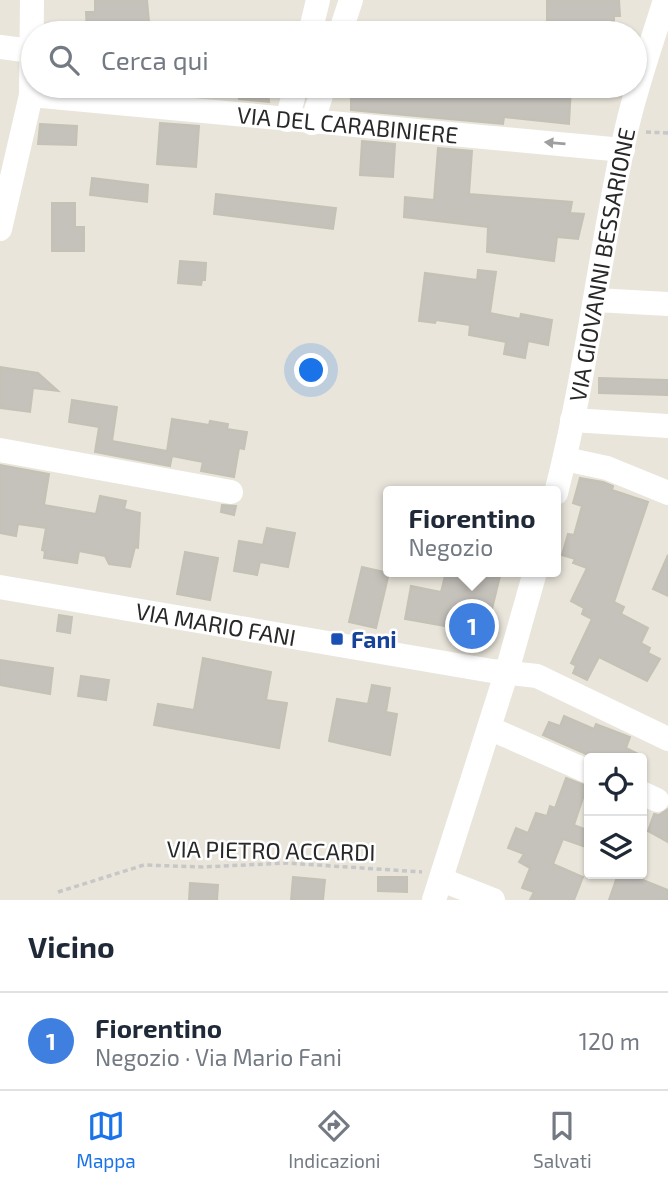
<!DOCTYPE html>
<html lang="it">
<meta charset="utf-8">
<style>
:root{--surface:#fff;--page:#f2f2f3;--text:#1f2937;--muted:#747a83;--line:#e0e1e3;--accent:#1a73e8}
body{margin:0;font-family:"Exo 2",sans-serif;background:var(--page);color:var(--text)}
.controls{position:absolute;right:21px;bottom:21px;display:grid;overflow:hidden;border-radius:7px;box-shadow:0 2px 5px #0004}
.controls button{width:63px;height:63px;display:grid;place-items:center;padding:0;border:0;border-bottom:2px solid var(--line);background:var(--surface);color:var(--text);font:35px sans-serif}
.you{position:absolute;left:312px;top:371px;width:24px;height:24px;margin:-18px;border:5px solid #fff;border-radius:50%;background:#1a73e8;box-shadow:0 0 0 10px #1a73e833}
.badge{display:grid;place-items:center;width:46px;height:46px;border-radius:50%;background:var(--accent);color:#fff;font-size:23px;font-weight:700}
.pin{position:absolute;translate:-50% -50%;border:4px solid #fff;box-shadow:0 2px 7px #0006}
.popup{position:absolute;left:383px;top:486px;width:178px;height:91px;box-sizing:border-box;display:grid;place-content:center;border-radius:7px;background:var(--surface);filter:drop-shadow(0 2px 5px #0005);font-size:23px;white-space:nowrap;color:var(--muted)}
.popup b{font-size:26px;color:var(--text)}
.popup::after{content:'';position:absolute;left:50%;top:100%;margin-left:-14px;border:14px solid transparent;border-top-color:var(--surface)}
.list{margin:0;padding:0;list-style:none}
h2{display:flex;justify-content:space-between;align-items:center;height:91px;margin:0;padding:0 28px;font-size:30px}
h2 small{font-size:23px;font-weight:400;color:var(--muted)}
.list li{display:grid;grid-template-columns:46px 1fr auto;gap:21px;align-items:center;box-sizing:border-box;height:98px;padding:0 28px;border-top:2px solid var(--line)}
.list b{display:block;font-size:26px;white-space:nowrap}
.list p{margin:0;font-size:23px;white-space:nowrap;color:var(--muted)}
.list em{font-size:23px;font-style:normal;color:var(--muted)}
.icon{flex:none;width:38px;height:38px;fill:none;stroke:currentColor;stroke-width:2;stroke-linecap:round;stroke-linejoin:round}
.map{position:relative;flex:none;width:668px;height:900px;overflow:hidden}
.search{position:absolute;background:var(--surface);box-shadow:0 2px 5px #0004;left:21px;right:21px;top:21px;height:77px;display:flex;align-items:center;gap:18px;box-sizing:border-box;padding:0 24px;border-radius:38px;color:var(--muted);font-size:26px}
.sheet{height:189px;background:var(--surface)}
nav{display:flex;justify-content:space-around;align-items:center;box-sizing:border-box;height:98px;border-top:2px solid var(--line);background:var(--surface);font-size:19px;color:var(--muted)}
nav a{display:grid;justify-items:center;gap:4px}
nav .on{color:var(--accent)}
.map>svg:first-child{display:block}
</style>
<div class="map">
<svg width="668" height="900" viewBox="0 0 668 900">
<rect width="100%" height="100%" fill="#e9e5db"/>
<g fill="#c5c1bb" stroke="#c4c1b5" stroke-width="2">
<polygon points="95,0 147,0 150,33 87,33 86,12 95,12"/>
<polygon points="547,0 619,0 620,16 614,16 614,28 609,27 609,33 547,33"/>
<polygon points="240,86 268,86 269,102 239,99"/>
<polygon points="351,86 571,86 569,124 504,117 503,124 351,110"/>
<polygon points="160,123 199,126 196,167 157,164"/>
<polygon points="40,124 77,126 76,145 38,144"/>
<polygon points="362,141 395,144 393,177 360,175"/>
<polygon points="438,148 472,151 469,194 572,202 570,213 584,214 578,239 557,237 554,261 487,252 488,227 404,217 405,197 434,200"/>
<polygon points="92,178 148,185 147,202 90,195"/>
<polygon points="216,194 336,208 333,229 214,214"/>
<polygon points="52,203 75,203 75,227 84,227 84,251 52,251"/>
<polygon points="180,261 206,263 205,280 202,280 201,285 178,283"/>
<polygon points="478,270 496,272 490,313 520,319 521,314 552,320 548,345 528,341 525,358 504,354 506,342 469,335 470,325 436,320 435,323 419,321 425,273 477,280"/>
<polygon points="0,367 38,373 58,391 33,388 30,412 0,408"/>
<polygon points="599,378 668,380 668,395 599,393"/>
<polygon points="72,400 117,407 112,441 167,451 172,419 209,425 210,421 228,424 227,429 247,432 244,449 239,448 234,477 201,471 203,462 172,456 170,466 95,452 99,427 69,422"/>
<polygon points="0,465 49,474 44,505 96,514 100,496 126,501 124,509 140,513 138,548 135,547 130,567 109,564 105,556 79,551 77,563 44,558 45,551 42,550 46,528 18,524 16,536 0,533"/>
<polygon points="580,478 603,482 613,486 612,490 648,502 614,602 624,607 621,614 648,628 641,643 650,648 648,653 660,659 647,681 599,657 587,680 573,673 576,666 571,663 592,619 582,614 584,608 571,601 587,568 573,563 575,559 562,555 568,534 574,535 582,506 573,503"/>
<polygon points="222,505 236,506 234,515 221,512"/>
<polygon points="267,528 295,533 288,567 260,562 257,575 234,571 239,541 263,545"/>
<polygon points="185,552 218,558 210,600 177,594"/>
<polygon points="668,555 668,596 653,589"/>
<polygon points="362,567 389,573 376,628 349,622"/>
<polygon points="446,572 501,572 482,650 453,642 456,628 405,619 411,586 441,592"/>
<polygon points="59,615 72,617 70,633 57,631"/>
<polygon points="203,658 271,672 266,700 287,703 279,748 154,725 158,704 194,710"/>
<polygon points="0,660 53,668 50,694 0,685"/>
<polygon points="81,676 109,680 106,700 78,696"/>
<polygon points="372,685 390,688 386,712 397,714 390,755 329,741 337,699 368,704"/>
<polygon points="564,716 594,729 596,724 630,737 626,748 646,758 595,758 543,735 549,722 560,726"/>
<polygon points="566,778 587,786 574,825 589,831 589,848 563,839 553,864 583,877 574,900 530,900 534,892 522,888 530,868 519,862 524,854 508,848 516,828 528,833 536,813 547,816 550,806 555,808"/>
<polygon points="668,809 668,842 648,831 654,814 659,815"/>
<polygon points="618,874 634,874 633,876 668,890 668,900 609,900"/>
<polygon points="293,877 325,880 323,900 291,900"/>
<polygon points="378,877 407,877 407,892 378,891"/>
<polygon points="190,883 218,885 217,900 189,900"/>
</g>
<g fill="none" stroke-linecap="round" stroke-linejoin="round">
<g stroke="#c7c7c7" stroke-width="3.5" stroke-dasharray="5 3.5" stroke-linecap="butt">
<polyline points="646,132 668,133"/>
<polyline points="58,892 144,865 203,867 287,863 422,872"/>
</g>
<g stroke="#fff" stroke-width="24">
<polyline points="310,33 318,0"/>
<polyline points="340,33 351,0"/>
<polyline points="0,47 31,51"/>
<path id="s1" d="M31 95 623 150"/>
<polyline points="287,120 296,86"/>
<polyline points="312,123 324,86"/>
<polyline points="0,229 31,95 32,0"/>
<polyline points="596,300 668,304"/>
<polyline points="572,420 668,426"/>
<polyline points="0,450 231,492"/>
<polyline points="565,459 607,468 668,493"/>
<path id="s2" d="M556 493C587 372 600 248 627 127 637 84 652 42 665 0"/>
<path id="s3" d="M0 587 492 671 537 676 668 739"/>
<polyline points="489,728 589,772"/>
<polyline points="642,793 657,800"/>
<polyline points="442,880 493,900"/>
<polyline points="434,900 507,671 535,572"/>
</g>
</g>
<defs><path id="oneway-solid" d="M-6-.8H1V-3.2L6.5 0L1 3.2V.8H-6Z" transform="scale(1.75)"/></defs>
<use fill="#9e9e9e" href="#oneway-solid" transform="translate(555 143) rotate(-175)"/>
<rect fill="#1a4fb4" stroke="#fff" stroke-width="2.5" x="330" y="632" width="14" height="14" rx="3.5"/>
<g text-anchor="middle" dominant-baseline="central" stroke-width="5" stroke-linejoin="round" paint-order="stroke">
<g font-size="23" fill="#282828" stroke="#fff">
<text stroke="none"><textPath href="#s1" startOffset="318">VIA DEL CARABINIERE</textPath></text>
<text stroke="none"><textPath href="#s2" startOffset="233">VIA GIOVANNI BESSARIONE</textPath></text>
<text stroke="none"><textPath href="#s3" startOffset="219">VIA MARIO FANI</textPath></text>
<text transform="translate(271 850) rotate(1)">VIA PIETRO ACCARDI</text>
</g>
<g font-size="23" font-weight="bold" fill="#164399" stroke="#fff" text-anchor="start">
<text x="351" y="639">Fani</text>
</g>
</g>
</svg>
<div class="controls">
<button><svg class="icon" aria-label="locate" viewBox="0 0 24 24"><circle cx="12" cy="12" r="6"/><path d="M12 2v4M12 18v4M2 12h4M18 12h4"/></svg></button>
<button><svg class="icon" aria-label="layers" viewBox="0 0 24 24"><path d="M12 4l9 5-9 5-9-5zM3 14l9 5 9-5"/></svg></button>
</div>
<div class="you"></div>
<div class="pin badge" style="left:472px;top:626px;background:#3f7fe0">1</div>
<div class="popup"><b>Fiorentino</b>Negozio</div>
<div class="search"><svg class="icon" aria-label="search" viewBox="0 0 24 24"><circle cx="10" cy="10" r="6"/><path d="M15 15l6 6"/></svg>Cerca qui</div>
</div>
<section class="sheet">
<h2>Vicino<small></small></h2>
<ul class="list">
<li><span class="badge" style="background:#3f7fe0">1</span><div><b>Fiorentino</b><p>Negozio · Via Mario Fani</p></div><em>120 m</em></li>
</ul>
</section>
<nav>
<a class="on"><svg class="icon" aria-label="map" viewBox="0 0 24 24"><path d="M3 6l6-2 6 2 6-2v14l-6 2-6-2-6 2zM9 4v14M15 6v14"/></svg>Mappa</a>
<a><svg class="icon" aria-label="directions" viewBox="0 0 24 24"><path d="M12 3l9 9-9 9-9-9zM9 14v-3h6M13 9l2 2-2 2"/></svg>Indicazioni</a>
<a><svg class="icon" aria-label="saved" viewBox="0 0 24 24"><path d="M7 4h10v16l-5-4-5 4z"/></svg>Salvati</a>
</nav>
